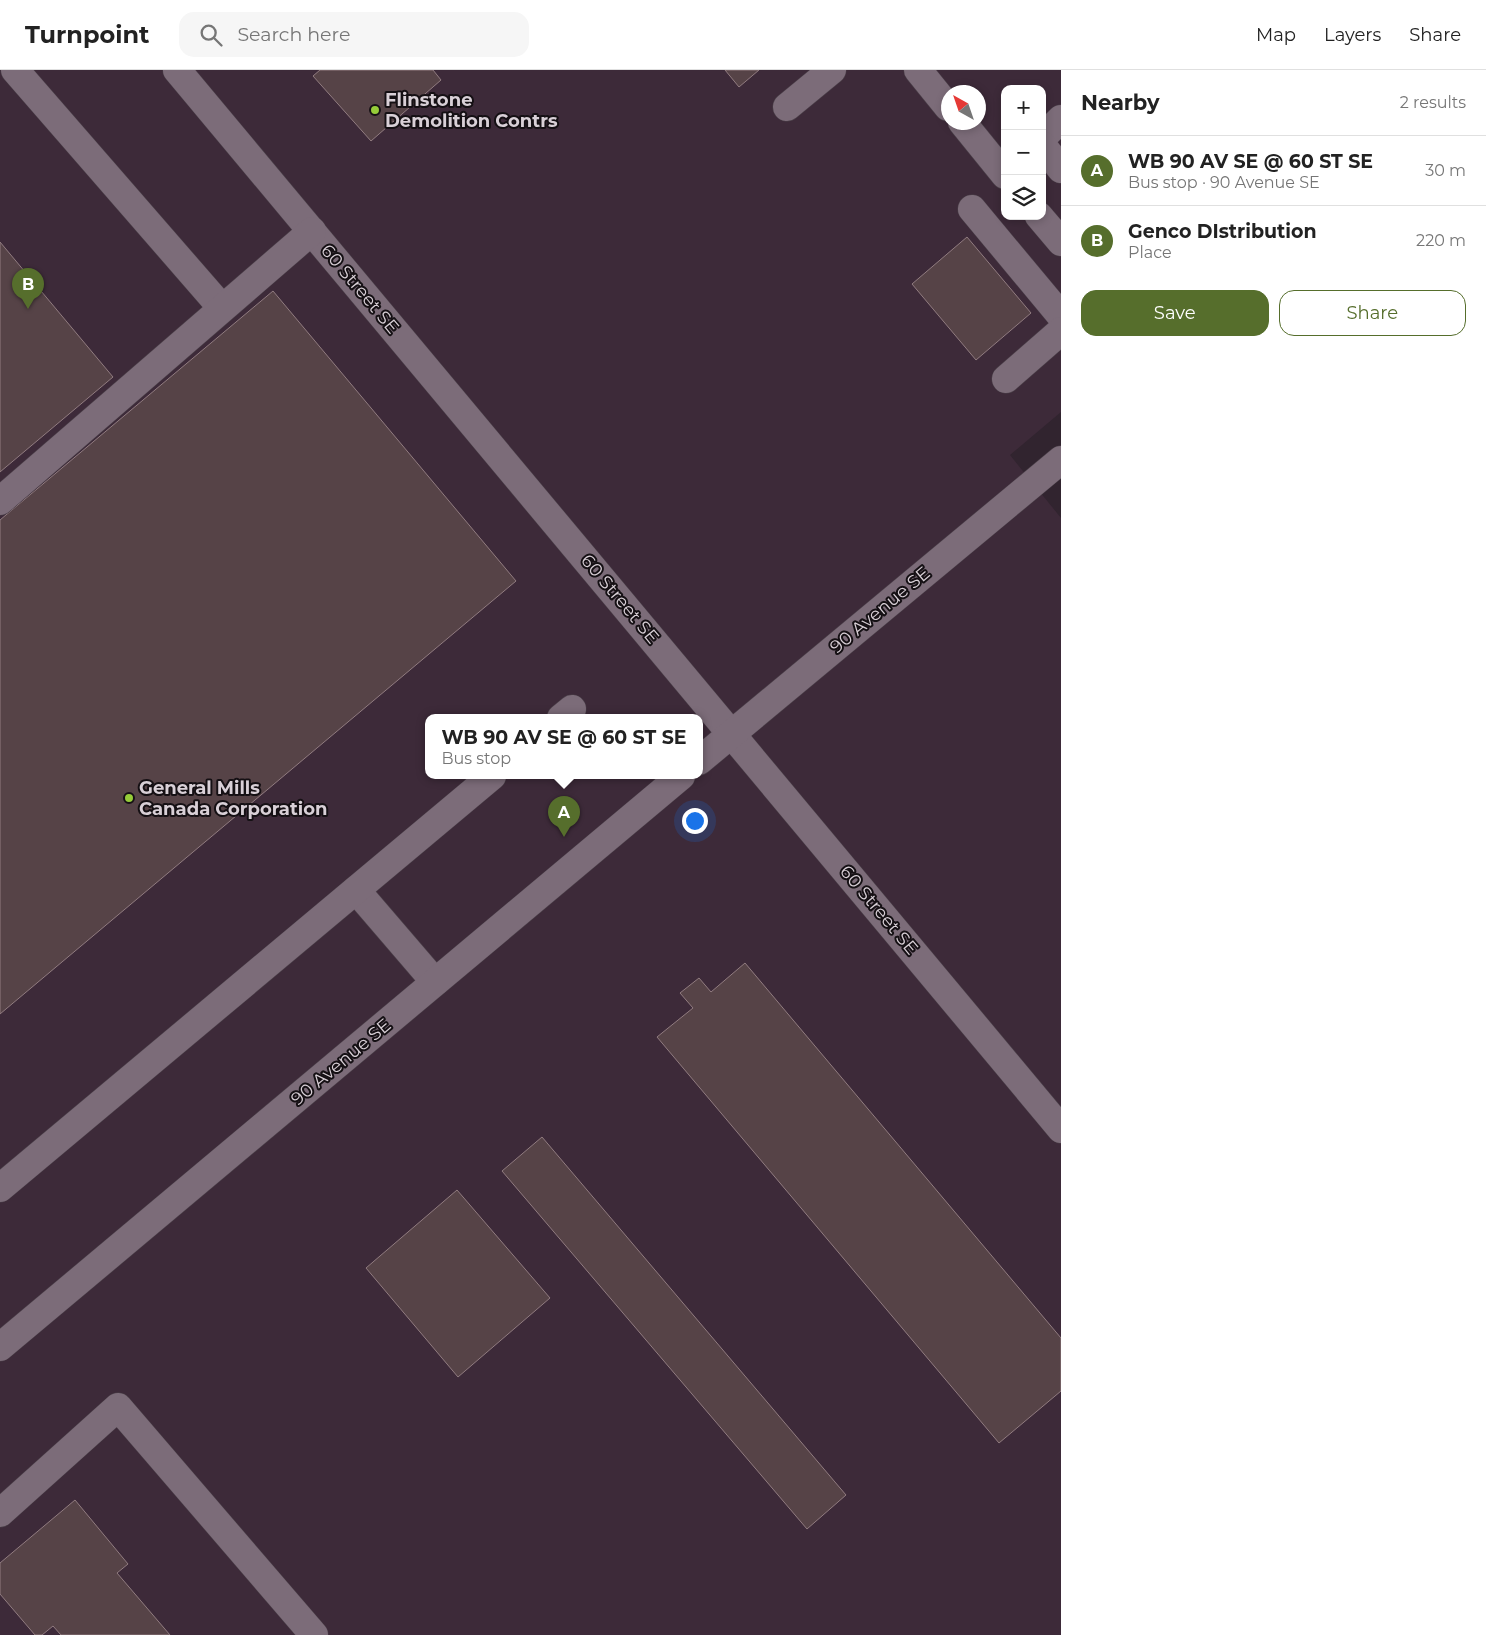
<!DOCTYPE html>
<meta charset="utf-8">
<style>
:root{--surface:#fff;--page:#f6f6f6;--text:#222;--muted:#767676;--line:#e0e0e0;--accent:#566e2c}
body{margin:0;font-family:Montserrat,sans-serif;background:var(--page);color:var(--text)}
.controls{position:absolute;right:15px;top:15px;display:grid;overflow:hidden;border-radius:10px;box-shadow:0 2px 8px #0003}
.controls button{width:45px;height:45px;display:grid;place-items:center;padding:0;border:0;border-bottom:1px solid var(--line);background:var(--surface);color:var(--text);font:25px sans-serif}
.compass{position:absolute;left:941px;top:15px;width:45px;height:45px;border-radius:50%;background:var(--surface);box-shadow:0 2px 8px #0003;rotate:320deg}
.you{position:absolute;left:694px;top:750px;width:18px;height:18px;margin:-12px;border:4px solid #fff;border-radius:50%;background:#1a73e8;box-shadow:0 0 0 8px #1a73e833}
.badge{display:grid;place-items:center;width:32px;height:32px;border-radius:50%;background:var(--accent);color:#fff;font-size:16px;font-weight:700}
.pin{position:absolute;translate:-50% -41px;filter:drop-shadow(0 1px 2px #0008)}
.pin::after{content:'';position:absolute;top:26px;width:18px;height:15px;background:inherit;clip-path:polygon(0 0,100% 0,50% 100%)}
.popup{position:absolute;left:425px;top:644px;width:278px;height:65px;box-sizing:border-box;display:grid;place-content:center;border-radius:10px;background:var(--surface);filter:drop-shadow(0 1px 4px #0005);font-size:16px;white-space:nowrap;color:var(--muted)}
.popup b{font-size:19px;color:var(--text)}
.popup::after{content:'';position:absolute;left:50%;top:100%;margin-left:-10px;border:10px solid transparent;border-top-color:var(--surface)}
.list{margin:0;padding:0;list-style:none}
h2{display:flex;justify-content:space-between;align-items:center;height:65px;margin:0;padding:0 20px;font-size:21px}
h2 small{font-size:16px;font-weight:400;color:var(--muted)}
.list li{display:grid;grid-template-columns:32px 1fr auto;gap:15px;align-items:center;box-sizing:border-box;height:70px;padding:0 20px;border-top:1px solid var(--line)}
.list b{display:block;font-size:19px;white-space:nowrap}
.list p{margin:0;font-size:16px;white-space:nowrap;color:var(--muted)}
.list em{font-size:16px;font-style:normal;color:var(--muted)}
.actions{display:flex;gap:10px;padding:15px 20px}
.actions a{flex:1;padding:11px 0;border:1px solid var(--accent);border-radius:15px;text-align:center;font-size:18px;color:var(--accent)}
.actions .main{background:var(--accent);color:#fff}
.icon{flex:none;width:28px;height:28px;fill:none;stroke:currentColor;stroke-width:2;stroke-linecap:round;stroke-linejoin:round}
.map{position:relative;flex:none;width:1061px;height:1565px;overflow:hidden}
header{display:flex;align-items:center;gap:30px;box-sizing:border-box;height:70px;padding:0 25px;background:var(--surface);border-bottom:1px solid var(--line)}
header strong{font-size:24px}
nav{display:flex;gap:28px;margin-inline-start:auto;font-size:18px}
.search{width:350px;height:45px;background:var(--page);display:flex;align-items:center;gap:12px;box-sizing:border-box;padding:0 18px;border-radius:15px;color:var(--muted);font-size:19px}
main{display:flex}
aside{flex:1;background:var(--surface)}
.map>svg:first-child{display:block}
</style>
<header>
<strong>Turnpoint</strong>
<div class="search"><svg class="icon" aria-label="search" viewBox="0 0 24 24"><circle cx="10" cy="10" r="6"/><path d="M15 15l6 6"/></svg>Search here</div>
<nav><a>Map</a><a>Layers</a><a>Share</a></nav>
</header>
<main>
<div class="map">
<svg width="1061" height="1565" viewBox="0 0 1061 1565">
<rect width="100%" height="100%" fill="#31242f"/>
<path fill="#3d2a39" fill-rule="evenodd" d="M0 0H1061V342L1010 385 1061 448V1565H0ZM1005 19H1042V146H1005ZM948 22H978V52H948ZM429 648H699V706H429Z"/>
<g fill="#564347" stroke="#917c80">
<polygon points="320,0 433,0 441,10 371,71 313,6"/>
<polygon points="725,0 759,0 739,17"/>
<polygon points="967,167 1031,243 976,290 912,214"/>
<polygon points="0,172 113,307 0,402"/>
<polygon points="273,221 516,511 0,944 0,450"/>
<polygon points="745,893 1061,1268 1061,1321 999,1373 657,967 693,938 680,923 699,908 711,922"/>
<polygon points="542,1067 846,1425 807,1459 502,1101"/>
<polygon points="457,1120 550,1228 458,1307 366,1198"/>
<polygon points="75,1430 128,1494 117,1503 170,1565 61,1565 53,1556 42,1565 35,1565 0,1524 0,1493"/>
</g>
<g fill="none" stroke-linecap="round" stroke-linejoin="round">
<g stroke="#4b4049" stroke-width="29">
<g id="minor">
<polyline points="15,0 222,238"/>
<polyline points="177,0 1061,1059"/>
<polyline points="918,0 948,37"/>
<polyline points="787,37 832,0"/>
<polyline points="962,52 1005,105"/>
<polyline points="1042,68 1061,49"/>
<polyline points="1042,75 1061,99"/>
<polyline points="972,139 1061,246"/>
<polyline points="1039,146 1061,172"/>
<polyline points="1006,309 1061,261"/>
<polyline points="0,431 312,161"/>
<polyline points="561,648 572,639"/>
<polyline points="699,691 1061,390"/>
<polyline points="356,820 435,912"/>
<polyline points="0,1118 492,706"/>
<polyline points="0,1277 681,706"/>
<polyline points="0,1443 118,1337 314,1565"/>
</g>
</g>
<use href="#minor" stroke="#7c6c79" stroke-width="28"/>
</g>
<g fill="#96cc39" stroke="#151014" stroke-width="2">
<circle cx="375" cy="40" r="5"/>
<circle cx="129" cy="728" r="5"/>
</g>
<g text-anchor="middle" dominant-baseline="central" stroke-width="4" stroke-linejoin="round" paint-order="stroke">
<g font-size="18" font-weight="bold" fill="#d9d0d7" stroke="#151014" text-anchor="start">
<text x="385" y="30">Flinstone<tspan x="385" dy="21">Demolition Contrs</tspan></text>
<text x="139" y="718">General Mills<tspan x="139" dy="21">Canada Corporation</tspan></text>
</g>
<g font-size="18" fill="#d9d0d7" stroke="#151014">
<text transform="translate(360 219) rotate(50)">60 Street SE</text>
<text transform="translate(620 529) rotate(50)">60 Street SE</text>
<text transform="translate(880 540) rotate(-40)">90 Avenue SE</text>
<text transform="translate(879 840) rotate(50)">60 Street SE</text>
<text transform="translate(341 992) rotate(-40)">90 Avenue SE</text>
</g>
</g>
</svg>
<div class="controls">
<button>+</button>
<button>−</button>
<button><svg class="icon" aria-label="layers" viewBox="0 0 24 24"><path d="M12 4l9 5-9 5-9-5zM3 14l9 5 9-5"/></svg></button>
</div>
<svg class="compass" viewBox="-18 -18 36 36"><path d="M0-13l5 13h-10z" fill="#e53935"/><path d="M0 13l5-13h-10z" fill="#767676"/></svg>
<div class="you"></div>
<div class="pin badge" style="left:564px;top:767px">A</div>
<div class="popup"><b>WB 90 AV SE @ 60 ST SE</b>Bus stop</div>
<div class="pin badge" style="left:28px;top:239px">B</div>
</div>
<aside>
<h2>Nearby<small>2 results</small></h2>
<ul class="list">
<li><span class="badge">A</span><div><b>WB 90 AV SE @ 60 ST SE</b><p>Bus stop · 90 Avenue SE</p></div><em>30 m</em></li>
<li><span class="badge">B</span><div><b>Genco DIstribution</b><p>Place</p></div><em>220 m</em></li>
</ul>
<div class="actions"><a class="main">Save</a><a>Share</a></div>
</aside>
</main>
